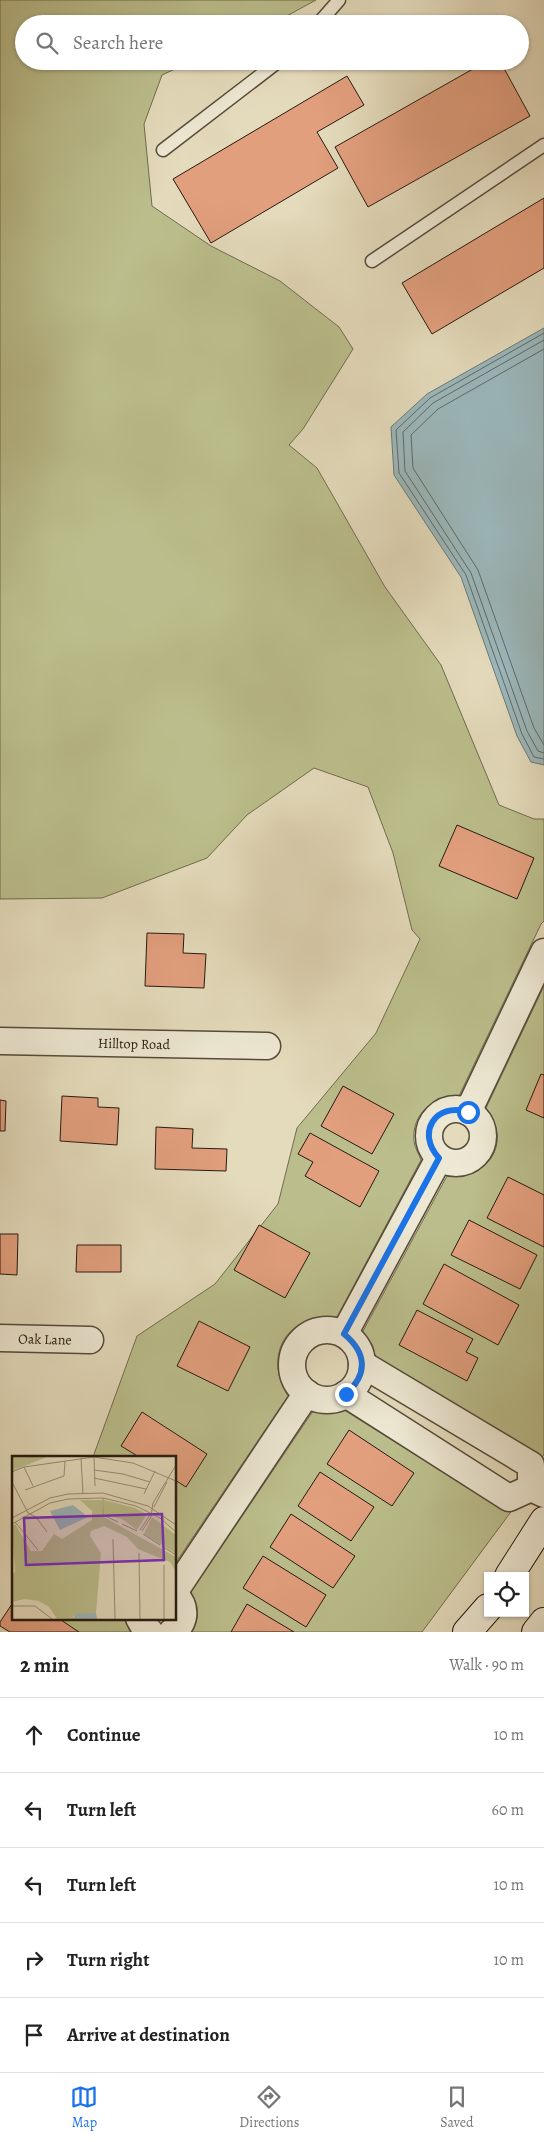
<!DOCTYPE html>
<meta charset="utf-8">
<style>
:root{--surface:#fff;--page:#f2f2f2;--text:#222;--muted:#767676;--line:#e0e0e0;--accent:#1a73e8}
body{margin:0;font-family:Alegreya,serif;background:var(--page);color:var(--text)}
.controls{position:absolute;right:15px;bottom:15px;display:grid;overflow:hidden;border-radius:0px;box-shadow:0 1px 4px #0004}
.controls button{width:45px;height:45px;display:grid;place-items:center;padding:0;border:0;border-bottom:1px solid var(--line);background:var(--surface);color:var(--text);font:25px sans-serif}
.stop{position:absolute;width:15px;height:15px;margin:-11px;border:4px solid #1a73e8;border-radius:50%;background:#fff}
.stop.end{background:#1a73e8;border-color:#fff;box-shadow:0 1px 5px #0008}
.list{margin:0;padding:0;list-style:none}
h2{display:flex;justify-content:space-between;align-items:center;height:65px;margin:0;padding:0 20px;font-size:21px}
h2 small{font-size:16px;font-weight:400;color:var(--muted)}
.list li{display:grid;grid-template-columns:32px 1fr auto;gap:15px;align-items:center;box-sizing:border-box;height:75px;padding:0 20px;border-top:1px solid var(--line)}
.list b{display:block;font-size:19px;white-space:nowrap}
.list em{font-size:16px;font-style:normal;color:var(--muted)}
.icon{flex:none;width:28px;height:28px;fill:none;stroke:currentColor;stroke-width:2;stroke-linecap:round;stroke-linejoin:round}
.map{position:relative;flex:none;width:544px;height:1632px;overflow:hidden}
.search{position:absolute;background:var(--surface);box-shadow:0 1px 4px #0004;left:15px;right:15px;top:15px;height:55px;display:flex;align-items:center;gap:12px;box-sizing:border-box;padding:0 18px;border-radius:28px;color:var(--muted);font-size:19px}
.sheet{height:440px;background:var(--surface)}
nav{display:flex;justify-content:space-around;align-items:center;box-sizing:border-box;height:70px;border-top:1px solid var(--line);background:var(--surface);font-size:14px;color:var(--muted)}
nav a{display:grid;justify-items:center;gap:2px}
nav .on{color:var(--accent)}
.map>svg:first-child{display:block}
</style>
<div class="map">
<svg width="544" height="1632" viewBox="0 0 544 1632">
<rect width="100%" height="100%" fill="#e4dbbc"/>
<filter id="stains"><feTurbulence type="fractalNoise" baseFrequency=".004" numOctaves="4"/><feColorMatrix values="0 0 0 0 .2 0 0 0 0 .09 0 0 0 0 .02 0 0 0 .5 -.17"/></filter>
<radialGradient id="worn" r=".72"><stop offset=".6" stop-color="#630" stop-opacity="0"/><stop offset="1" stop-color="#630" stop-opacity=".3"/></radialGradient>
<g fill="#bbbe8c" stroke="#706c4e">
<path d="M0 0H316L272 24H24V61H192L162 75 144 124 152 206 211 246 280 281 339 327 353 349 303 429 289 445 317 468 385 587 441 665 499 805 534 819H544V921L541 924 459 1096C433 1096 411 1114 414 1142 415 1148 419 1154 421 1160L337 1317C288 1313 262 1354 288 1396L175 1564V1457H93L137 1336 215 1284 278 1204 297 1128 376 1033 420 939 412 930 393 853 368 787 314 768 247 815 207 858 102 898 0 899Z"/>
<path d="M544 986V1454L542 1458 539 1454 375 1356 373 1346 363 1331 447 1176C488 1180 513 1143 486 1108Z"/>
<path d="M344 1410 500 1508 513 1509 422 1632H192C200 1617 199 1606 191 1592L313 1411 336 1412Z"/>
<polygon points="30,1618 125,1618 130,1632 21,1632"/>
</g>
<polygon fill="#9bb8bc" stroke="#6c7977" points="544,328 544,765 531,762 517,736 461,577 394,475 391,427 427,394"/>
<g fill="none" stroke-linecap="round" stroke-linejoin="round">
<g stroke="#606966" stroke-width="1">
<polyline points="544,333 430,398 396,430 399,473 466,575 522,734 534,757 544,759"/>
<polyline points="544,340 433,403 403,432 405,471 471,573 527,731 538,751 544,753"/>
<polyline points="544,349 438,409 411,435 413,468 478,570 534,728 544,745"/>
</g>
</g>
<g fill="#e29f7e" stroke="#261a10">
<polygon points="487,61 500,61 530,116 368,207 335,147"/>
<polygon points="347,76 364,105 317,132 338,168 211,243 173,179"/>
<polygon points="544,198 544,268 432,334 402,283"/>
<polygon points="457,825 534,858 517,899 439,866"/>
<polygon points="147,933 184,934 183,953 206,954 204,988 145,986"/>
<polygon points="541,1074 544,1075 544,1118 526,1110"/>
<polygon points="343,1086 394,1114 372,1154 321,1126"/>
<polygon points="62,1096 98,1098 98,1107 119,1108 117,1145 60,1141"/>
<polygon points="0,1100 6,1101 5,1131 0,1131"/>
<polygon points="156,1127 193,1129 192,1148 227,1149 226,1171 155,1169"/>
<polygon points="310,1133 379,1171 360,1207 305,1176 313,1162 298,1154"/>
<polygon points="508,1177 544,1195 544,1247 487,1218"/>
<polygon points="469,1220 537,1255 520,1289 451,1255"/>
<polygon points="259,1225 310,1253 285,1298 234,1270"/>
<polygon points="0,1234 18,1234 17,1275 0,1274"/>
<polygon points="77,1245 121,1245 121,1272 76,1272"/>
<polygon points="444,1264 519,1305 498,1345 423,1304"/>
<polygon points="417,1310 473,1339 466,1352 478,1358 467,1381 399,1345"/>
<polygon points="199,1321 250,1347 228,1391 177,1366"/>
<polygon points="142,1412 207,1454 186,1487 175,1480 175,1457 139,1457 121,1446"/>
<polygon points="349,1430 414,1473 392,1506 327,1464"/>
<polygon points="320,1472 374,1507 351,1541 298,1506"/>
<polygon points="291,1514 355,1556 333,1588 270,1547"/>
<polygon points="263,1556 326,1595 306,1627 243,1588"/>
<polygon points="14,1601 14,1618 58,1618 79,1632 10,1632 0,1626 0,1622"/>
<polygon points="247,1604 294,1632 231,1632"/>
</g>
<g fill="none" stroke-linecap="round" stroke-linejoin="round">
<g stroke="#564a3b" stroke-width="15">
<g id="service">
<polyline points="318,24 339,0"/>
<polyline points="163,150 279,61"/>
<polyline points="372,261 544,145"/>
</g>
</g>
<g stroke="#564a3b" stroke-width="29">
<g id="minor">
<path id="s1" d="M0 1041 267 1046"/>
<circle cx="456" cy="1136" r="27"/>
<polyline points="468,1112 544,952"/>
<circle cx="327" cy="1365" r="35"/>
<polyline points="344,1334 439,1158"/>
<path id="s2" d="M0 1338 90 1340"/>
<polyline points="362,1364 531,1465 531,1488"/>
<polyline points="346,1394 509,1498 531,1488 544,1494"/>
<polyline points="175,1591 307,1393"/>
<polyline points="139,1618 143,1625 150,1632"/>
<path d="M172 1632C186 1623 187 1607 175 1595"/>
</g>
</g>
<g stroke="#261a10" stroke-width="30">
<g id="secondary">
<polyline points="509,1576 544,1521"/>
<polyline points="467,1632 488,1608"/>
<polyline points="536,1632 544,1622"/>
</g>
</g>
<use href="#service" stroke="#ede8d3" stroke-width="12"/>
<use href="#minor" stroke="#ede8d3" stroke-width="26"/>
<use href="#secondary" stroke="#ede8d3" stroke-width="28"/>
</g>
<g fill="none" stroke-linecap="round" stroke-linejoin="round">
<path stroke="#1a73e8" stroke-width="6" d="M346 1394C368 1374 367 1353 344 1334L439 1158C416 1133 435 1102 468 1112"/>
</g>
<g text-anchor="middle" dominant-baseline="central" stroke-width="4" stroke-linejoin="round" paint-order="stroke">
<g font-size="14" fill="#261a10" stroke="#ede8d3">
<text stroke="none"><textPath href="#s1" startOffset="134">Hilltop Road</textPath></text>
<text stroke="none"><textPath href="#s2" startOffset="45">Oak Lane</textPath></text>
</g>
</g>
<g transform="translate(12 1456)">
<rect width="164" height="164" fill="#e4dbbc"/>
<path d="M0 0H37L0 15ZM68 44H90V60L164 101V116L158 106 126 93 115 81 92 70 79 75 78 80 89 97 84 157 61 160 62 163H45L37 151 27 145 13 143 0 146V119L3 116 0 71 3 68 19 95H30L42 78 50 83 80 64V55ZM92 44 123 52 135 58 125 74 110 63 91 58ZM140 61 164 79V98L132 78Z" fill="#bbbe8c"/>
<path d="M61 49 76 61 48 74 38 55ZM84 157 85 163H61L64 158Z" fill="#9bb8bc"/>
<path fill="none" stroke="#988e77" stroke-width="1" d="M82 1 83 30M69 2 71 38M12 11 21 30M82 14 111 18 138 26M0 16 12 11 82 1 121 7 164 25M82 22 134 33M0 26 16 57 24 61 35 76M13 34 52 20 53 5M132 38 143 15M91 42V59L106 66M142 51 155 26M0 62 38 42 56 38 91 37 136 50 164 69M3 66 26 94M0 68 38 47 56 43 91 42 124 50 148 62 164 76M110 68 125 75M128 74 138 59M130 75 139 61 141 47 164 9M131 78 148 89M101 83 103 163M151 91 164 99M127 97 128 163M152 109V163M0 150H23L40 163"/>
<path fill="#7b2cbf" fill-opacity="0.15" stroke="#7b2cbf" stroke-width="2.5" d="M150 58 152 104 14 109 12 62Z"/>
<rect width="164" height="164" fill="none" stroke="#261a10" stroke-width="2.5"/>
</g>
<rect width="100%" height="100%" filter="url(#stains)"/>
<rect width="100%" height="100%" fill="url(#worn)"/>
</svg>
<div class="controls">
<button><svg class="icon" aria-label="locate" viewBox="0 0 24 24"><circle cx="12" cy="12" r="6"/><path d="M12 2v4M12 18v4M2 12h4M18 12h4"/></svg></button>
</div>
<div class="stop" style="left:468px;top:1112px"></div>
<div class="stop end" style="left:346px;top:1394px"></div>
<div class="search"><svg class="icon" aria-label="search" viewBox="0 0 24 24"><circle cx="10" cy="10" r="6"/><path d="M15 15l6 6"/></svg>Search here</div>
</div>
<section class="sheet">
<h2>2 min<small>Walk · 90 m</small></h2>
<ul class="list">
<li><svg class="icon" aria-label="ahead" viewBox="0 0 24 24"><path d="M12 20V5M6 11l6-6 6 6"/></svg><div><b>Continue</b></div><em>10 m</em></li>
<li><svg class="icon" aria-label="left" viewBox="0 0 24 24"><path d="M17 20v-9H6M10 6l-5 5 5 5"/></svg><div><b>Turn left</b></div><em>60 m</em></li>
<li><svg class="icon" aria-label="left" viewBox="0 0 24 24"><path d="M17 20v-9H6M10 6l-5 5 5 5"/></svg><div><b>Turn left</b></div><em>10 m</em></li>
<li><svg class="icon" aria-label="right" viewBox="0 0 24 24"><path d="M7 20v-9h11M14 6l5 5-5 5"/></svg><div><b>Turn right</b></div><em>10 m</em></li>
<li><svg class="icon" aria-label="arrive" viewBox="0 0 24 24"><path d="M6 21V4h12l-3 4 3 4H6"/></svg><div><b>Arrive at destination</b></div></li>
</ul>
</section>
<nav>
<a class="on"><svg class="icon" aria-label="map" viewBox="0 0 24 24"><path d="M3 6l6-2 6 2 6-2v14l-6 2-6-2-6 2zM9 4v14M15 6v14"/></svg>Map</a>
<a><svg class="icon" aria-label="directions" viewBox="0 0 24 24"><path d="M12 3l9 9-9 9-9-9zM9 14v-3h6M13 9l2 2-2 2"/></svg>Directions</a>
<a><svg class="icon" aria-label="saved" viewBox="0 0 24 24"><path d="M7 4h10v16l-5-4-5 4z"/></svg>Saved</a>
</nav>
